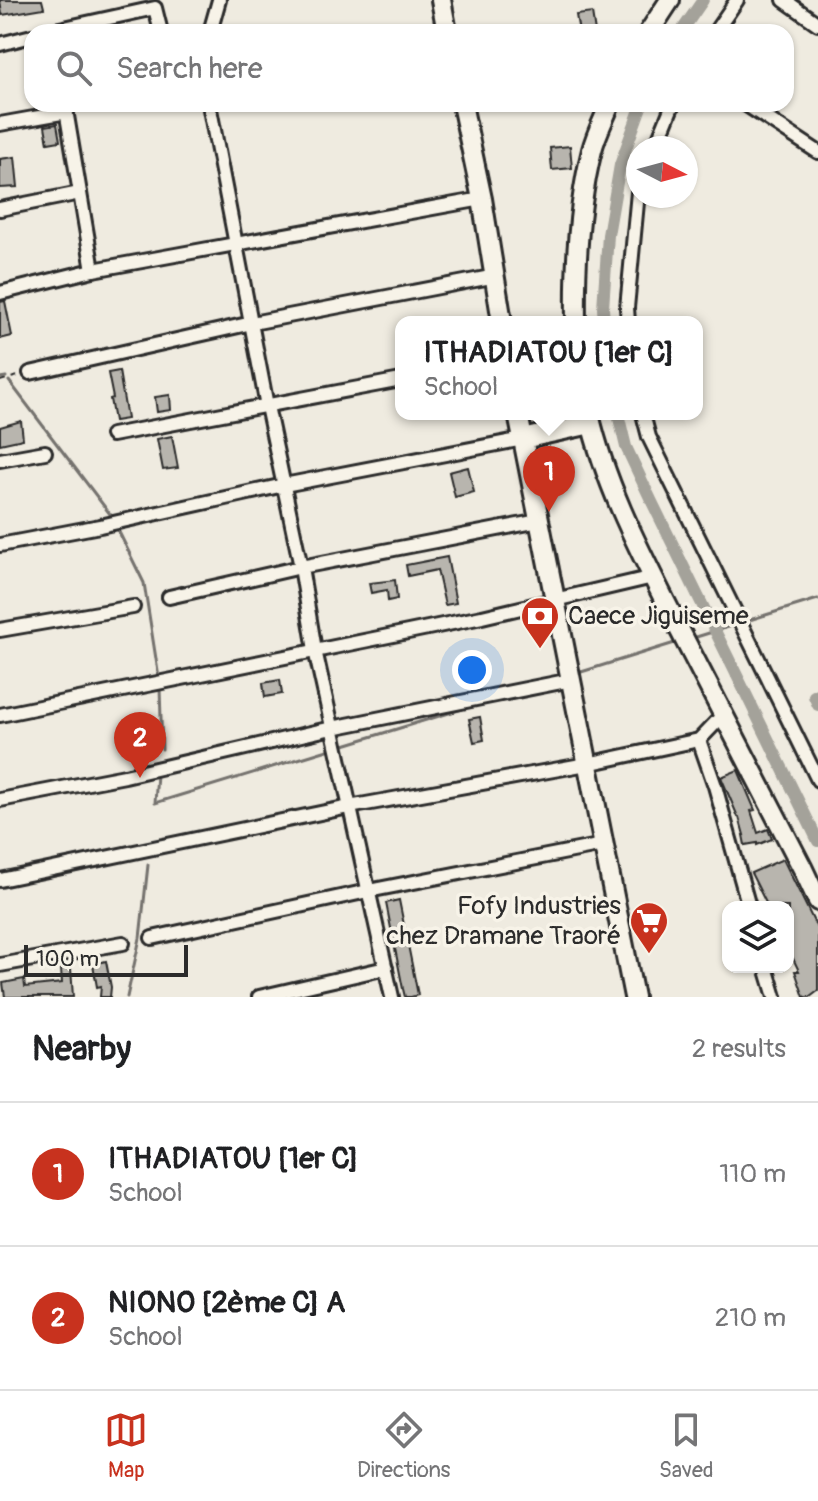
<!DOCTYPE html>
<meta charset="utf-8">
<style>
:root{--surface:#fff;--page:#f2f2f2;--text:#202124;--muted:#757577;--line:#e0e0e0;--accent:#c8321e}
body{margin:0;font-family:Pangolin,sans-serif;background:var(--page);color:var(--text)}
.controls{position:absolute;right:24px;bottom:24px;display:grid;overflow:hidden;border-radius:16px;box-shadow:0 2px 6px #0004}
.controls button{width:72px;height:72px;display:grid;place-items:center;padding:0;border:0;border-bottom:2px solid var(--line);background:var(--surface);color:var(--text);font:40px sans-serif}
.compass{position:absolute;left:626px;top:136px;width:72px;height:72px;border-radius:50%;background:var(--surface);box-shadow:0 2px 6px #0004;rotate:96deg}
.scale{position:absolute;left:24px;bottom:20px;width:164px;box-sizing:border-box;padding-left:8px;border:4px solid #2b2b2b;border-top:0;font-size:22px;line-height:28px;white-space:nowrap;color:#2b2b2b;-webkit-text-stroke:6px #f7f3e8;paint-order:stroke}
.you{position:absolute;left:472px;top:670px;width:28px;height:28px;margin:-20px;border:6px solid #fff;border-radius:50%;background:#1a73e8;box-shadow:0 0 0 12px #1a73e833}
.badge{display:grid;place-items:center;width:52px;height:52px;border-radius:50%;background:var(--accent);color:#fff;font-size:26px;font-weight:700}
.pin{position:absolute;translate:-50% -66px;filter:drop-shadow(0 2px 4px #0008)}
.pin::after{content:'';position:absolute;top:42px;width:28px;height:24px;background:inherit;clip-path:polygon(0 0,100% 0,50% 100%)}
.popup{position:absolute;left:395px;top:316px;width:308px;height:104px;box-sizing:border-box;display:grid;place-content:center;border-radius:16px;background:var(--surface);filter:drop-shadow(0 2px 6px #0005);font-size:26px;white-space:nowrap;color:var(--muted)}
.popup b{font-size:30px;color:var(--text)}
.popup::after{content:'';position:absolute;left:50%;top:100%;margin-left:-16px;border:16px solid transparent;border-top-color:var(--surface)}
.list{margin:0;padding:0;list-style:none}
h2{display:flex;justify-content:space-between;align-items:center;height:104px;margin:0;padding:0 32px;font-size:34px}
h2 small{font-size:26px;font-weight:400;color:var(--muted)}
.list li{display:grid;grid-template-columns:52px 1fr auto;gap:24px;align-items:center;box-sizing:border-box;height:144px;padding:0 32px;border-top:2px solid var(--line)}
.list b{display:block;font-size:30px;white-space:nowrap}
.list p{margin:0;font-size:26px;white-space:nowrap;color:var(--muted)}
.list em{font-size:26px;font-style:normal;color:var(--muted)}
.icon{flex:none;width:44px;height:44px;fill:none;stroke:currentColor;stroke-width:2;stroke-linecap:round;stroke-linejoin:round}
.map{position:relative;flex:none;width:818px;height:997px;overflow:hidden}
.search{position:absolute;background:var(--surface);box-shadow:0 2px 6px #0004;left:24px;right:24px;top:24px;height:88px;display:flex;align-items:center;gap:20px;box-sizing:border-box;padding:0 28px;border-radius:24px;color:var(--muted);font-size:30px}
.sheet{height:392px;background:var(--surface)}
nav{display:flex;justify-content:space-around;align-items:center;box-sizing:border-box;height:112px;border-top:2px solid var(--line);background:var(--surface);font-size:22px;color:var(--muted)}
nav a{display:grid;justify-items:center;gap:4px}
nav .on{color:var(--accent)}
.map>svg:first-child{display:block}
</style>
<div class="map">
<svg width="818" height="997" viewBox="0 0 818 997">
<rect width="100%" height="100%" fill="#efebe0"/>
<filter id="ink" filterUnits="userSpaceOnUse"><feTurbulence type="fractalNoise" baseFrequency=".0125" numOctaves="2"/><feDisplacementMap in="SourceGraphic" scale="16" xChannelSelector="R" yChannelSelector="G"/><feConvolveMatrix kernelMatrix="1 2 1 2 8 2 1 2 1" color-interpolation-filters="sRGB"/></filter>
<g filter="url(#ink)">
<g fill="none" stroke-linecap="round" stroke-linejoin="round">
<g stroke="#74726e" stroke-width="3">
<polyline points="0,378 6,377"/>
<polyline points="9,381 113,518"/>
<polyline points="117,528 144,583 159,678"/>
<polyline points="743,622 818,599"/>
<polyline points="693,638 735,625"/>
<polyline points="578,673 678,642"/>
<polyline points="160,688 162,749"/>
<polyline points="341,746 472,706"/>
<polyline points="157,774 155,803 334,748"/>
<polyline points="127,997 140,938 148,865"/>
</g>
<g stroke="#a4a29a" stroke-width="12">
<polyline points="681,32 703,0"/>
<polyline points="604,322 603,308 608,235 620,165 642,104"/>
<polyline points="618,414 626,447 652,502 818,841"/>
<polyline points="818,694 814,696 818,705"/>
</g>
</g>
<g fill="#b8b5ae" stroke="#2b2b2b" stroke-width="2">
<polygon points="0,0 42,0 44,8 2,15"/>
<polygon points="592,13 595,32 579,32 576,15"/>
<polygon points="57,124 60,141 48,143 45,126"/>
<polygon points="570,146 572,168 552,170 550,148"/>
<polygon points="15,157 18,187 0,188 0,159"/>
<polygon points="5,301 12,336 0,339 0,302"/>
<polygon points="119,371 127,419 114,421 110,399 113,398 108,373"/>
<polygon points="170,395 171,410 157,412 155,397"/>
<polygon points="21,421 23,439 0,444 0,427"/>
<polygon points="172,436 178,468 163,470 157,439"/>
<polygon points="468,467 474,492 455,497 449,472"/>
<polygon points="447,557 456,603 445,605 437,570 408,576 406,565"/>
<polygon points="395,580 397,599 388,601 387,590 371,593 369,583"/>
<polygon points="280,680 282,694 265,697 263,683"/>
<polygon points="480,717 484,740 474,742 469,719"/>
<polygon points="738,770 755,810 751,811 758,833 768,829 772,839 757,845 757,843 745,845 743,835 744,835 739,817 738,817 721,777"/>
<polygon points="783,859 818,930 818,991 810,997 804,997 795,971 799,971 788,948 788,907 768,907 751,873"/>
<polygon points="399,900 418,995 411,997 405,997 403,989 386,903"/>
<polygon points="106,961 111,987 110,997 100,997 101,986 97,987 93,964"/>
<polygon points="71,968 73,997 5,997 3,983 24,979 25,987 62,983 61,969"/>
</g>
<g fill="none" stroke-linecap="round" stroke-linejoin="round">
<g stroke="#2b2b2b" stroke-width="18">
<g id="street">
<polyline points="784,0 818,24"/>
<polyline points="46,32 155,8 161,32"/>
<polyline points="210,32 219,0"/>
<polyline points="715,32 737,0"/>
<polyline points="0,44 32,36"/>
<polyline points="65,104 93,270"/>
<polyline points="209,104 267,406 301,567 315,650 392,997"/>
<polyline points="745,104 818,152"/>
<polyline points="0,124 67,112"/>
<polyline points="655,148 673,104"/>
<polyline points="0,209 80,193"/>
<polyline points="0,293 93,270 482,199"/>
<polyline points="628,322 627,308 638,192"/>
<polyline points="30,373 252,323 496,276"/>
<polyline points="643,414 649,437 818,780"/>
<polyline points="112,435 401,380"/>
<polyline points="0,460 45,452"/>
<polyline points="0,545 100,526 284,485 523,439"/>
<polyline points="169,597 301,567 539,521"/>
<polyline points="0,630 133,607"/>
<polyline points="0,715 482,617 653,577"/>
<polyline points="699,740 715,786 749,907"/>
<polyline points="0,800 125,776 332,728 571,680"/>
<polyline points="0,880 349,807 587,764 699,740 723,715"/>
<polyline points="152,938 368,891 603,845"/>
<polyline points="0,965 123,943"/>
<polyline points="766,967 775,997"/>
<polyline points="259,997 386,968"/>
</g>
</g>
<g stroke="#2b2b2b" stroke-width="24">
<g id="secondary">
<polyline points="441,0 447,32"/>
<polyline points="649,32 670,0"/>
<polyline points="462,104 482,199 502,322"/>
<path d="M576 322C575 264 578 206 592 150 596 134 604 119 610 104"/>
<polyline points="518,414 634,997"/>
<path d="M589 414C606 488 642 555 676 623 718 705 760 787 803 869L818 901"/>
<polyline points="523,439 591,424"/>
</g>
</g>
<polyline stroke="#2b2b2b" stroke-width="2" stroke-dasharray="6 6" stroke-linecap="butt" points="0,381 18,376"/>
<use href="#street" stroke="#f7f3e8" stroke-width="12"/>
<use href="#secondary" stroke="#f7f3e8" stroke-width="18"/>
</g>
</g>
<defs>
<g id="bank-pin" transform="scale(2)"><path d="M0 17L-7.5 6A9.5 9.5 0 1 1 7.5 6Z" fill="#c8321e" stroke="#f7f3e8"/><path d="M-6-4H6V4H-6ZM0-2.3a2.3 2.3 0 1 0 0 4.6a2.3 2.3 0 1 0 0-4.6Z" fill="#fff"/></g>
<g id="supermarket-pin" transform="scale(2)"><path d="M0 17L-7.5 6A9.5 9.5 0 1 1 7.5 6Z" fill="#c8321e" stroke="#f7f3e8"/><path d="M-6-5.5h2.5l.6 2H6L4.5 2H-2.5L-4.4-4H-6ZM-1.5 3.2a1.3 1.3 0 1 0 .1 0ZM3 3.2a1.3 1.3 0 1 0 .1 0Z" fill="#fff"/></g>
</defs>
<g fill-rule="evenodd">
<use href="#bank-pin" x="540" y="616"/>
<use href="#supermarket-pin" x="649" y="921"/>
</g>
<g text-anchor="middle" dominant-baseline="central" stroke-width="7" stroke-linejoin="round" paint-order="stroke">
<g font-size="26" fill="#2b2b2b" stroke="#f7f3e8" text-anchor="start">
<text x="568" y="616">Caece Jiguiseme</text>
<text x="621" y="906" text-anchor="end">Fofy Industries<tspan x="621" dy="30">chez Dramane Traoré</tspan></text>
</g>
</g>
</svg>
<div class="controls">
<button><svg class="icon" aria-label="layers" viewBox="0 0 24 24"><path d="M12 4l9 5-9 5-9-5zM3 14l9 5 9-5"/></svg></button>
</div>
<svg class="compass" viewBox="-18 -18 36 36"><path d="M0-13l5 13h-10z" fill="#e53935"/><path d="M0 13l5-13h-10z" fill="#757577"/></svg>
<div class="scale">100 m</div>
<div class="you"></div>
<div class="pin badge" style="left:549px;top:512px">1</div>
<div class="popup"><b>ITHADIATOU [1er C]</b>School</div>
<div class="pin badge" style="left:140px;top:778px">2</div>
<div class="search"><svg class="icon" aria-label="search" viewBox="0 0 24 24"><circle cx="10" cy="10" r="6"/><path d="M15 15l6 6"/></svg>Search here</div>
</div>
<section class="sheet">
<h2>Nearby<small>2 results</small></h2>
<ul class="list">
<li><span class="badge">1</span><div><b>ITHADIATOU [1er C]</b><p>School</p></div><em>110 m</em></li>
<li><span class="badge">2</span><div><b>NIONO [2ème C] A</b><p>School</p></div><em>210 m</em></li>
</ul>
</section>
<nav>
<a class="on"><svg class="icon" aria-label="map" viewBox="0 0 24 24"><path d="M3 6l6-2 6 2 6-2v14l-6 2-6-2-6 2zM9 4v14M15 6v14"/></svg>Map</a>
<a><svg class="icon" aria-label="directions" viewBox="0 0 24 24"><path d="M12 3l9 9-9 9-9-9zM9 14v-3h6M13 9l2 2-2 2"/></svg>Directions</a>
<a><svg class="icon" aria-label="saved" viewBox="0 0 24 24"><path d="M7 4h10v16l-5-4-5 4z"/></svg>Saved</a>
</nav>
